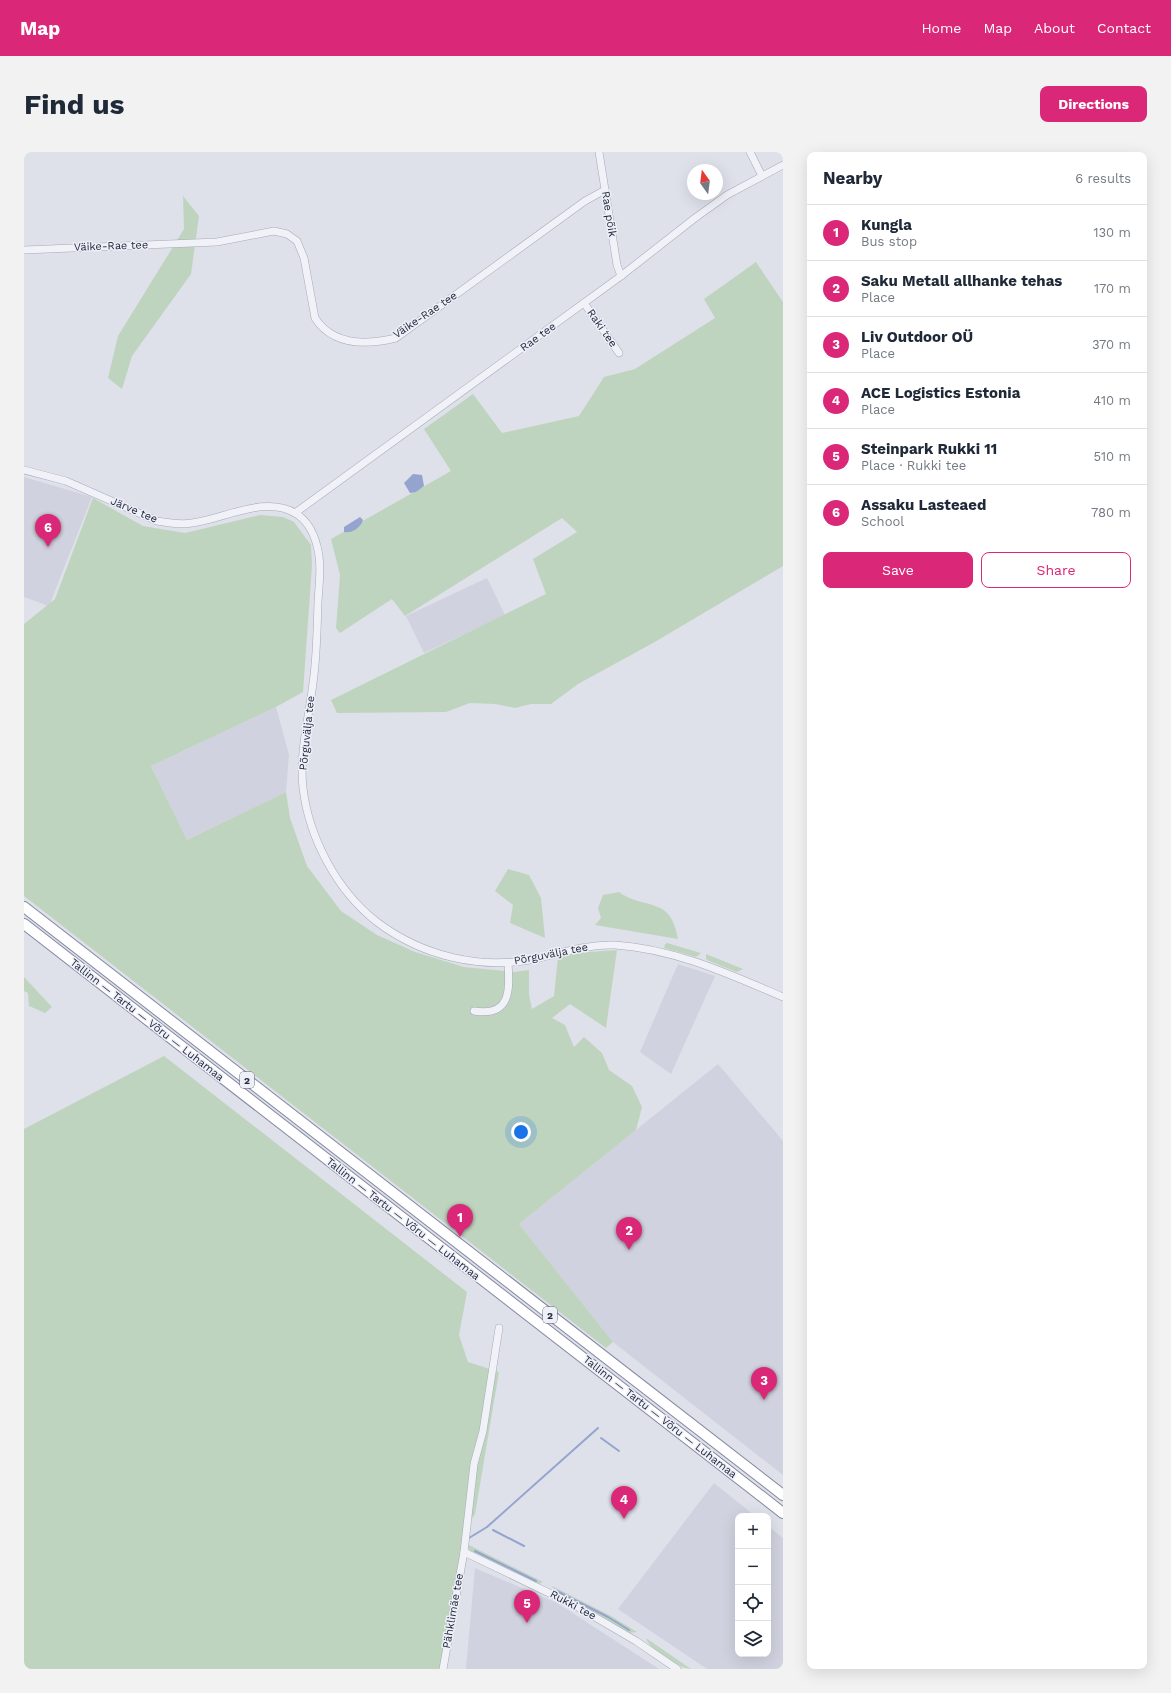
<!DOCTYPE html>
<meta charset="utf-8">
<style>
:root{--surface:#fff;--page:#f2f2f3;--text:#1f2937;--muted:#747a83;--line:#e0e1e3;--accent:#db2777}
body{margin:0;font-family:"Work Sans",sans-serif;background:var(--page);color:var(--text)}
.controls{position:absolute;right:12px;bottom:12px;display:grid;overflow:hidden;border-radius:8px;box-shadow:0 4px 16px #0002}
.controls button{width:36px;height:36px;display:grid;place-items:center;padding:0;border:0;border-bottom:1px solid var(--line);background:var(--surface);color:var(--text);font:20px sans-serif}
.compass{position:absolute;left:663px;top:12px;width:36px;height:36px;border-radius:50%;background:var(--surface);box-shadow:0 4px 16px #0002;rotate:346deg}
.you{position:absolute;left:497px;top:980px;width:14px;height:14px;margin:-10px;border:3px solid #fff;border-radius:50%;background:#1a73e8;box-shadow:0 0 0 6px #1a73e833}
.badge{display:grid;place-items:center;width:26px;height:26px;border-radius:50%;background:var(--accent);color:#fff;font-size:13px;font-weight:700}
.pin{position:absolute;translate:-50% -33px;filter:drop-shadow(0 1px 2px #0008)}
.pin::after{content:'';position:absolute;top:21px;width:14px;height:12px;background:inherit;clip-path:polygon(0 0,100% 0,50% 100%)}
.list{margin:0;padding:0;list-style:none}
h2{display:flex;justify-content:space-between;align-items:center;height:52px;margin:0;padding:0 16px;font-size:17px}
h2 small{font-size:13px;font-weight:400;color:var(--muted)}
.list li{display:grid;grid-template-columns:26px 1fr auto;gap:12px;align-items:center;box-sizing:border-box;height:56px;padding:0 16px;border-top:1px solid var(--line)}
.list b{display:block;font-size:15px;white-space:nowrap}
.list p{margin:0;font-size:13px;white-space:nowrap;color:var(--muted)}
.list em{font-size:13px;font-style:normal;color:var(--muted)}
.actions{display:flex;gap:8px;padding:12px 16px}
.actions a{flex:1;padding:9px 0;border:1px solid var(--accent);border-radius:8px;text-align:center;font-size:14px;color:var(--accent)}
.actions .main{background:var(--accent);color:#fff}
.icon{flex:none;width:22px;height:22px;fill:none;stroke:currentColor;stroke-width:2;stroke-linecap:round;stroke-linejoin:round}
.map{position:relative;flex:none;width:759px;height:1517px;overflow:hidden;border-radius:8px}
header{display:flex;align-items:center;gap:24px;box-sizing:border-box;height:56px;padding:0 20px;background:var(--accent);color:#fff}
header strong{font-size:19px}
nav{display:flex;gap:22px;margin-inline-start:auto;font-size:14px}
.intro{display:flex;align-items:center;justify-content:space-between;box-sizing:border-box;height:96px;padding:0 24px}
h1{margin:0;font-size:28px}
.button{padding:10px 18px;border-radius:8px;background:var(--accent);color:#fff;font-size:14px;font-weight:700}
main{display:flex;gap:24px;padding:0 24px}
aside{flex:1;background:var(--surface);border-radius:8px;box-shadow:0 4px 16px #0002}
.map>svg:first-child{display:block}
</style>
<header>
<strong>Map</strong>
<nav><a>Home</a><a>Map</a><a>About</a><a>Contact</a></nav>
</header>
<div class="intro"><h1>Find us</h1><a class="button">Directions</a></div>
<main>
<div class="map">
<svg width="759" height="1517" viewBox="0 0 759 1517">
<rect width="100%" height="100%" fill="#dee0ea"/>
<g fill="#d0d2df">
<polygon points="0,325 68,345 25,454 0,445"/>
<polygon points="463,426 481,463 400,501 382,464"/>
<polygon points="252,555 265,603 262,640 163,688 127,614"/>
<polygon points="654,812 691,824 647,922 616,900"/>
<polygon points="694,912 759,989 759,1323 589,1190 495,1072"/>
<polygon points="690,1331 731,1364 714,1364 714,1502 744,1502 744,1374 759,1386 759,1517 683,1517 594,1457"/>
<polygon points="451,1416 533,1451 635,1517 442,1517"/>
</g>
<g fill="#bfd4be">
<polygon points="159,44 175,64 167,122 108,204 98,237 84,226 94,184 160,77"/>
<polygon points="732,110 759,150 759,414 629,491 554,532 527,552 507,552 491,556 471,552 446,551 422,560 313,561 307,548 522,442 509,407 553,380 538,366 381,464 368,447 316,481 312,476 316,423 307,387 427,319 400,277 449,242 478,281 555,264 580,225 611,217 691,166 680,147"/>
<polygon points="69,346 119,374 161,381 236,363 259,365 270,370 287,393 288,413 279,540 252,555 127,614 163,688 262,640 266,666 283,714 317,759 353,783 391,800 440,815 490,820 505,818 505,843 508,857 530,844 534,805 564,800 593,798 582,876 546,852 528,866 541,873 550,895 560,885 578,901 585,918 608,934 618,955 612,978 495,1072 589,1190 582,1196 0,744 0,472 31,447"/>
<polygon points="484,717 505,723 517,746 521,786 486,771 489,753 471,739"/>
<path d="M595 740C622 759 647 743 654 787L571 773 577 766 574 756 579 743Z"/>
<polygon points="643,791 677,801 672,805 640,796 641,792"/>
<polygon points="682,802 719,817 713,820 685,809 682,807"/>
<polygon points="0,825 28,855 21,861 5,854 4,841 0,839"/>
<polygon points="140,904 443,1140 435,1183 444,1210 475,1220 451,1362 440,1379 416,1517 0,1517 0,977"/>
<polygon points="443,1392 519,1430 515,1432 446,1399"/>
<polygon points="528,1434 587,1464 613,1480 605,1481 576,1463 532,1441"/>
<path d="M622 1486 667 1517C656 1517 624 1497 622 1486Z"/>
</g>
<g fill="#95a4ce">
<polygon points="389,322 398,323 400,334 392,340 386,341 380,331"/>
<path d="M336 365 339 368C337 375 328 382 320 380V375Z"/>
</g>
<g fill="none" stroke-linecap="round" stroke-linejoin="round">
<g stroke="#95a4ce" stroke-width="2">
<polyline points="577,1286 595,1299"/>
<polyline points="469,1378 500,1394"/>
<polyline points="445,1386 463,1375 574,1276"/>
<polyline points="451,1399 512,1429"/>
<polyline points="533,1439 584,1465 605,1478"/>
</g>
<g stroke="#a6a9b8" stroke-width="8">
<g id="minor">
<polyline points="575,0 593,113 597,124"/>
<polyline points="726,0 738,24"/>
<path d="M0 98 193 90 250 79 263 82 273 89 280 106 291 166C309 194 343 193 372 186L561 49 581 38"/>
<polyline points="560,151 595,201"/>
<path d="M0 318 42 329 133 369C145 371 156 373 168 371 200 367 241 343 271 361 283 368 290 382 293 394 298 412 295 432 294 450 293 477 293 504 289 531 285 565 275 601 279 636 285 686 313 739 353 770 398 804 456 818 511 807 538 801 563 792 591 793 651 797 705 822 759 845"/>
<polyline points="271,361 597,124 671,66 703,43 759,13"/>
<path d="M450 859C487 865 486 838 484 811"/>
<polyline points="440,1400 552,1454 612,1489 653,1517"/>
<polyline points="419,1517 440,1400 450,1312 459,1279 475,1176"/>
</g>
</g>
<g stroke="#8489a2" stroke-width="12">
<g id="highway">
<polyline points="0,755 759,1343"/>
<polyline points="0,772 759,1361"/>
</g>
</g>
<use href="#minor" stroke="#f1f2f7" stroke-width="7"/>
<use href="#highway" stroke="#fff" stroke-width="10"/>
</g>
<g text-anchor="middle" dominant-baseline="central" stroke-width="3" stroke-linejoin="round" paint-order="stroke">
<g fill="#eef0f7" stroke="#616578" stroke-width="1">
<rect x="216" y="920" width="14" height="16" rx="3"/>
<rect x="519" y="1155" width="14" height="16" rx="3"/>
</g>
<g font-size="10" font-weight="bold" fill="#252a42">
<text x="223" y="928">2</text>
<text x="526" y="1163">2</text>
</g>
<g font-size="11" fill="#252a42" stroke="#eef0f7">
<text transform="translate(585 62) rotate(81)">Rae põik</text>
<text transform="translate(87 94) rotate(-2)">Väike-Rae tee</text>
<text transform="translate(401 163) rotate(-34)">Väike-Rae tee</text>
<text transform="translate(578 176) rotate(55)">Raki tee</text>
<text transform="translate(514 185) rotate(-36)">Rae tee</text>
<text transform="translate(110 358) rotate(23)">Järve tee</text>
<text transform="translate(283 581) rotate(-84)">Põrguvälja tee</text>
<text transform="translate(527 802) rotate(-11)">Põrguvälja tee</text>
<text transform="translate(123 868) rotate(38)">Tallinn — Tartu — Võru — Luhamaa</text>
<text transform="translate(379 1067) rotate(38)">Tallinn — Tartu — Võru — Luhamaa</text>
<text transform="translate(636 1265) rotate(38)">Tallinn — Tartu — Võru — Luhamaa</text>
<text transform="translate(549 1453) rotate(28)">Rukki tee</text>
<text transform="translate(429 1459) rotate(-80)">Pähklimäe tee</text>
</g>
</g>
</svg>
<div class="controls">
<button>+</button>
<button>−</button>
<button><svg class="icon" aria-label="locate" viewBox="0 0 24 24"><circle cx="12" cy="12" r="6"/><path d="M12 2v4M12 18v4M2 12h4M18 12h4"/></svg></button>
<button><svg class="icon" aria-label="layers" viewBox="0 0 24 24"><path d="M12 4l9 5-9 5-9-5zM3 14l9 5 9-5"/></svg></button>
</div>
<svg class="compass" viewBox="-18 -18 36 36"><path d="M0-13l5 13h-10z" fill="#e53935"/><path d="M0 13l5-13h-10z" fill="#747a83"/></svg>
<div class="you"></div>
<div class="pin badge" style="left:436px;top:1085px">1</div>
<div class="pin badge" style="left:605px;top:1098px">2</div>
<div class="pin badge" style="left:740px;top:1248px">3</div>
<div class="pin badge" style="left:600px;top:1367px">4</div>
<div class="pin badge" style="left:503px;top:1471px">5</div>
<div class="pin badge" style="left:24px;top:395px">6</div>
</div>
<aside>
<h2>Nearby<small>6 results</small></h2>
<ul class="list">
<li><span class="badge">1</span><div><b>Kungla</b><p>Bus stop</p></div><em>130 m</em></li>
<li><span class="badge">2</span><div><b>Saku Metall allhanke tehas</b><p>Place</p></div><em>170 m</em></li>
<li><span class="badge">3</span><div><b>Liv Outdoor OÜ</b><p>Place</p></div><em>370 m</em></li>
<li><span class="badge">4</span><div><b>ACE Logistics Estonia</b><p>Place</p></div><em>410 m</em></li>
<li><span class="badge">5</span><div><b>Steinpark Rukki 11</b><p>Place · Rukki tee</p></div><em>510 m</em></li>
<li><span class="badge">6</span><div><b>Assaku Lasteaed</b><p>School</p></div><em>780 m</em></li>
</ul>
<div class="actions"><a class="main">Save</a><a>Share</a></div>
</aside>
</main>
